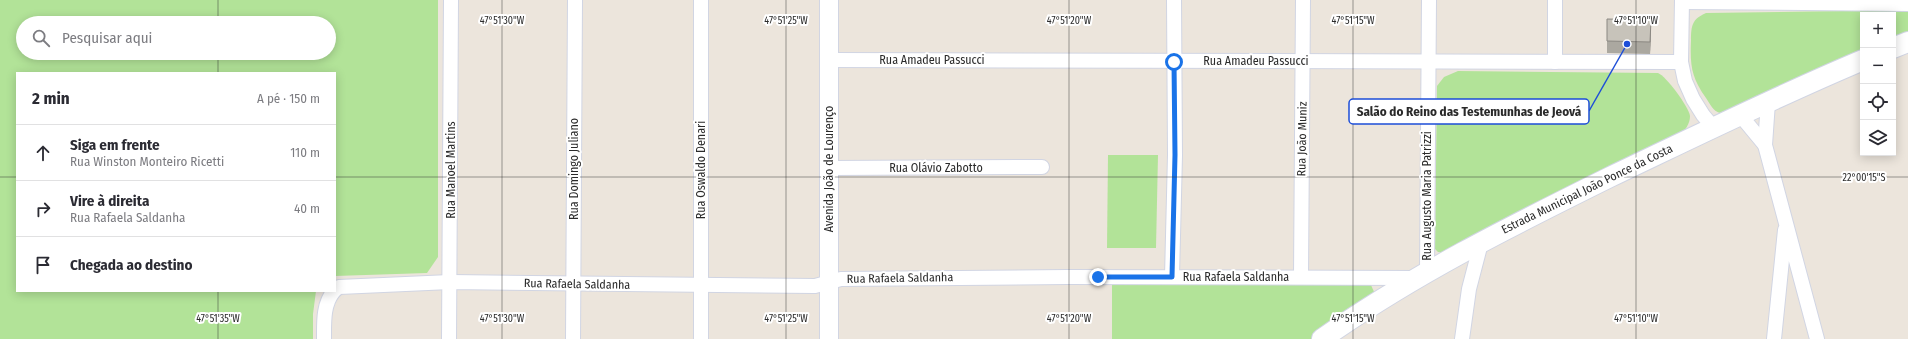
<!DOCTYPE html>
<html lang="pt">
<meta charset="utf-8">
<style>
:root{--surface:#fff;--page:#f2f2f3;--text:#2b2b33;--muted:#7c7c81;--line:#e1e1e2}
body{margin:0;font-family:"Fira Sans Condensed",sans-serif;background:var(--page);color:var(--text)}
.controls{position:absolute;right:12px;top:12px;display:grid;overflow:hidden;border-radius:0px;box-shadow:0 2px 10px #0003}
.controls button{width:36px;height:36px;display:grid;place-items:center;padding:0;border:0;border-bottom:1px solid var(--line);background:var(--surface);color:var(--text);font:20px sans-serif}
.stop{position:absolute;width:12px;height:12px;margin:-9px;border:3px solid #1a73e8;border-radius:50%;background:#fff}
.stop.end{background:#1a73e8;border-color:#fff;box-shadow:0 1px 4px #0008}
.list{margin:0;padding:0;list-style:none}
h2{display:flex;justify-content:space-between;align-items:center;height:52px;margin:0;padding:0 16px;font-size:17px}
h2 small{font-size:13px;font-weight:400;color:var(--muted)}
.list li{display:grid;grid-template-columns:26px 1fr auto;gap:12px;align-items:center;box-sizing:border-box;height:56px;padding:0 16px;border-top:1px solid var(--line)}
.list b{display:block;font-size:15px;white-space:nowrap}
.list p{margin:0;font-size:13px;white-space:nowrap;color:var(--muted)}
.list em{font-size:13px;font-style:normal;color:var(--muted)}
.icon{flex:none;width:22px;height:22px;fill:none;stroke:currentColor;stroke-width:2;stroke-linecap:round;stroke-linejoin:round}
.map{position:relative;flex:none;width:1908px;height:339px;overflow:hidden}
.search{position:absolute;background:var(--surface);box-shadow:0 2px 10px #0003;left:16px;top:16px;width:320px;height:44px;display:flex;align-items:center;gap:10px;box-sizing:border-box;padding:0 14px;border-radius:22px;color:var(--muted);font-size:15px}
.panel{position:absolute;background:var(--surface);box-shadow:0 2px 10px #0003;left:16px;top:72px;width:320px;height:220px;border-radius:0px}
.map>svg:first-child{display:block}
</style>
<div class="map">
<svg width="1908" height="339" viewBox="0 0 1908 339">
<rect width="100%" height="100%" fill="#ece5dc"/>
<g fill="#b2e398" fill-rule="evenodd">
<path d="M0 0H438V257L427 273 335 276V73H17V291H316L313 314V339H0ZM23 23H329V53H23Z"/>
<path d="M1908 10V31L1893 38V15H1863V51L1720 113C1713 111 1710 104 1706 98 1691 77 1690 65 1691 40 1691 34 1691 27 1694 22 1697 17 1702 15 1706 13Z"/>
<path d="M1458 71 1658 73C1666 76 1689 107 1690 116 1690 124 1685 130 1680 135L1444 253 1438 252 1435 249 1437 86 1444 77Z"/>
<polygon points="1108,155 1158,155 1156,248 1107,248"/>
<polygon points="1112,283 1371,285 1375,294 1311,339 1112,339"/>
</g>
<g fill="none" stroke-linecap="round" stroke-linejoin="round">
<g stroke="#d1d5e3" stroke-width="16">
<g id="minor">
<polyline points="1682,0 1681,62 1685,81 1693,99 1703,115 1713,127"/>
<polyline points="1682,2 1908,4"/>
<polyline points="830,60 1681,62"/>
<polyline points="1555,62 1555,0"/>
<polyline points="1768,102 1765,145 1817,339"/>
<polyline points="1741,116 1765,145"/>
<polyline points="829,168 1042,167"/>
<polyline points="1427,272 1429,0"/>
<polyline points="1172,277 1175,155 1174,0"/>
<polyline points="1301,277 1303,0"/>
<polyline points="335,290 339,287 450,282 815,286 841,279 1068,277 1416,278"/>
<path d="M324 339C324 322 323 304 334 291"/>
<polyline points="449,339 451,0"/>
<polyline points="573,339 575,0"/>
<polyline points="701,339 701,0"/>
<polyline points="1462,339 1469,289 1481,243"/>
<polyline points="1774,339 1785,230"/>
</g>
</g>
<g stroke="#d1d5e3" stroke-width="20">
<polyline id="tertiary" points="829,339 829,0"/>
</g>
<g stroke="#d1d5e3" stroke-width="22">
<g id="secondary">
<polyline points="1893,48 1908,42"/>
<path d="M1322 339C1412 275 1511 226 1610 177 1694 137 1777 96 1863 60"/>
</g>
</g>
<use href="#minor" stroke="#fff" stroke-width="14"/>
<use href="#tertiary" stroke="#fff" stroke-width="18"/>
<use href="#secondary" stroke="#fff" stroke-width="20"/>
</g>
<polygon fill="#aba8a0" points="1607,19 1651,32 1650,54 1607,53"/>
<polygon fill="#8b8882" points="1651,20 1651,32 1650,54 1650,42"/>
<polygon fill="#c7c3ba" stroke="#8b8882" points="1607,19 1651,20 1650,42 1607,41"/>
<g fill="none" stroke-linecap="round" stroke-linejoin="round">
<polyline stroke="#1a73e8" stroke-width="5" points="1098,277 1172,277 1175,155 1174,62"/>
</g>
<path fill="none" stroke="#2a2a2a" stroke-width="1" stroke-opacity="0.45" d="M218 0V23M502 0V339M786 0V339M1069 0V339M1353 0V339M1636 0V339M218 53V73M0 177H17M335 177H1908M218 291V339"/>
<g text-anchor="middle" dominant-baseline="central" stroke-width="4" stroke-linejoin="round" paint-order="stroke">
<g font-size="12" fill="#2a2a2a" stroke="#fff">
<text x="932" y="60">Rua Amadeu Passucci</text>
<text x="1256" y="61">Rua Amadeu Passucci</text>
<text transform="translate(1302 139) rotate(-89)">Rua João Muniz</text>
<text x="936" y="168">Rua Olávio Zabotto</text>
<text transform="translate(574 169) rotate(-90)">Rua Domingo Juliano</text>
<text transform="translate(829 169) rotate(-90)">Avenida João de Lourenço</text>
<text transform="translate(451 170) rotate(-90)">Rua Manoel Martins</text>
<text transform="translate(701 170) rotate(-90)">Rua Oswaldo Denari</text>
<text transform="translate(1587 189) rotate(-26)">Estrada Municipal João Ponce da Costa</text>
<text transform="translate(1427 196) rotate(-90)">Rua Augusto Maria Patrizzi</text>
<text x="1236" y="277">Rua Rafaela Saldanha</text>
<text transform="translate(900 278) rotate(-1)">Rua Rafaela Saldanha</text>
<text transform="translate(577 284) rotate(1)">Rua Rafaela Saldanha</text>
</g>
</g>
<g font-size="10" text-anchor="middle" fill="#2a2a2a" stroke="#fff" stroke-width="4" stroke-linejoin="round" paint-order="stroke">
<text x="502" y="24">47°51'30"W</text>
<text x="786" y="24">47°51'25"W</text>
<text x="1069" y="24">47°51'20"W</text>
<text x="1353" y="24">47°51'15"W</text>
<text x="1636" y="24">47°51'10"W</text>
<text x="1864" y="181">22°00'15"S</text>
<text x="218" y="322">47°51'35"W</text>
<text x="502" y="322">47°51'30"W</text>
<text x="786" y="322">47°51'25"W</text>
<text x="1069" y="322">47°51'20"W</text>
<text x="1353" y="322">47°51'15"W</text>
<text x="1636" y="322">47°51'10"W</text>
</g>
<path fill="none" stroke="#1d4ed8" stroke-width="1.5" d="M1627 44L1589 111"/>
<circle fill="#1d4ed8" stroke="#fff" stroke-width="1.5" cx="1627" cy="44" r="4"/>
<rect fill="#fff" stroke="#1d4ed8" stroke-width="1.5" x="1349" y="99" width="240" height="25" rx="4"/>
<g font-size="13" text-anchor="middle" font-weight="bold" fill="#2a2a2a">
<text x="1469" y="116">Salão do Reino das Testemunhas de Jeová</text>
</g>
</svg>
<div class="controls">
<button>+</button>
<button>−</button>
<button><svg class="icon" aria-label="locate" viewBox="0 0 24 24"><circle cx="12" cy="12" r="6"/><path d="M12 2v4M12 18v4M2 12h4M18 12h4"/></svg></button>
<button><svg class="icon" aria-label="layers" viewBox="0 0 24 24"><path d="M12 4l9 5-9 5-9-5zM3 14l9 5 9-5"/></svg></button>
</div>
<div class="stop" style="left:1174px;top:62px"></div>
<div class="stop end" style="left:1098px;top:277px"></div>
<div class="search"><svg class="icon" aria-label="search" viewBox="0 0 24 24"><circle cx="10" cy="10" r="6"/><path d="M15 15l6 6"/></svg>Pesquisar aqui</div>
<section class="panel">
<h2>2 min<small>A pé · 150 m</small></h2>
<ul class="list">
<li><svg class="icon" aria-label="ahead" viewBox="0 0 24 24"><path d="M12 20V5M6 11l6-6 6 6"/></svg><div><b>Siga em frente</b><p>Rua Winston Monteiro Ricetti</p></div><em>110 m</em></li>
<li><svg class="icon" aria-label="right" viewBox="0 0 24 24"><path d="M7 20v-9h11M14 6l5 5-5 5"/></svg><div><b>Vire à direita</b><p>Rua Rafaela Saldanha</p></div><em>40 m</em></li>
<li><svg class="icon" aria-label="arrive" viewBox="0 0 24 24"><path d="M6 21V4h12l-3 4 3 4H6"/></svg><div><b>Chegada ao destino</b></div></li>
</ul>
</section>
</div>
